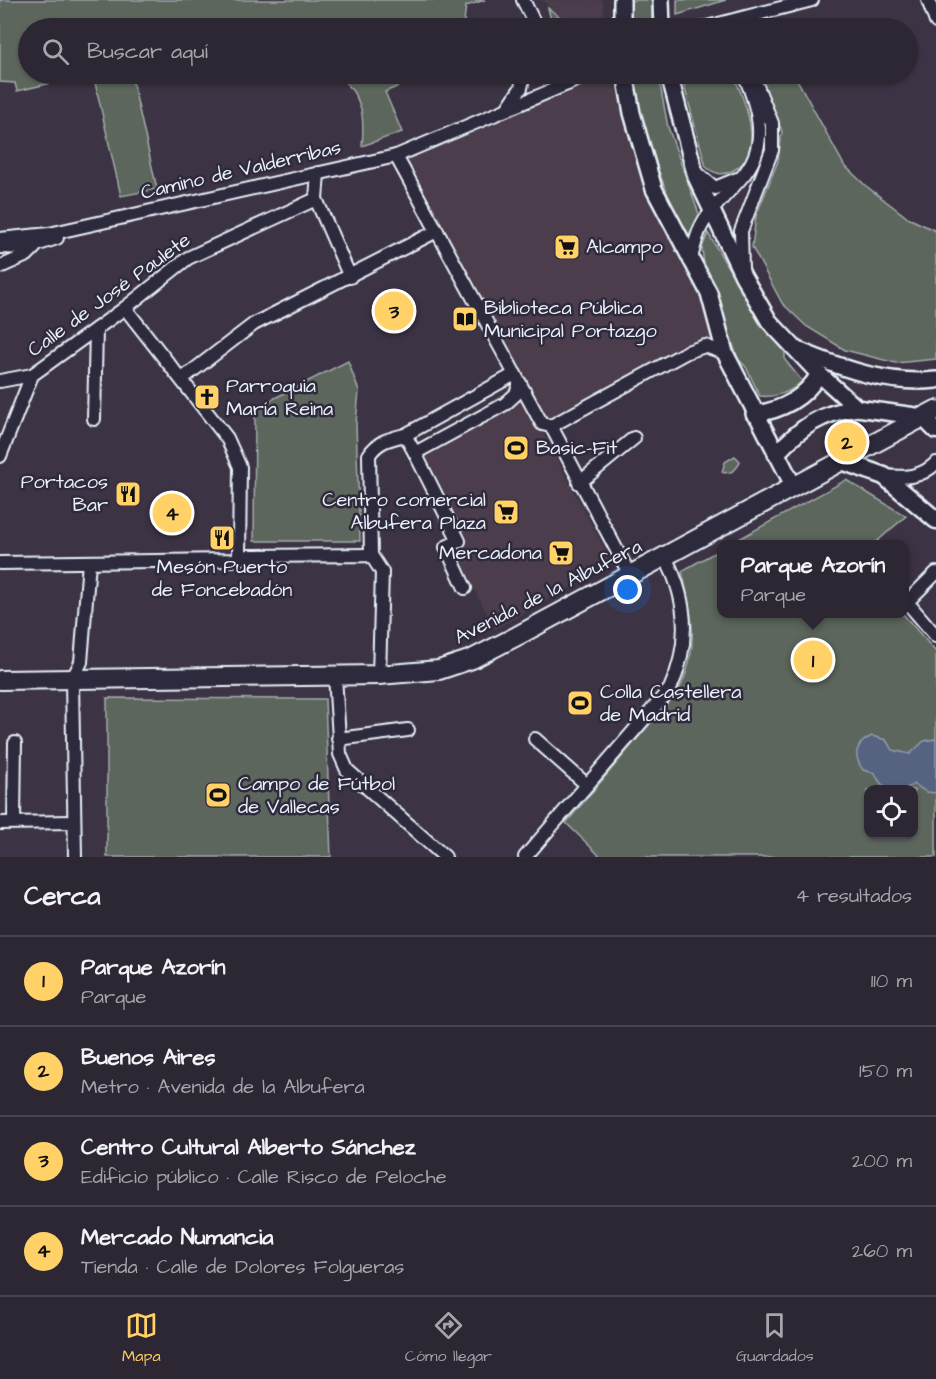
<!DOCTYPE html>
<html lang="es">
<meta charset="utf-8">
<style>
:root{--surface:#2d2633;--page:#352e3b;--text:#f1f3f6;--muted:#a7a5ac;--line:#48434e;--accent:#ffd166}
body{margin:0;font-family:"Architects Daughter",sans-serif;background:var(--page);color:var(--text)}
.controls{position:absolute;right:18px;bottom:18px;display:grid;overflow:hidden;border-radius:12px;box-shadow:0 2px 4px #0004}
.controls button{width:54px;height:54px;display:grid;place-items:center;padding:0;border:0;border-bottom:2px solid var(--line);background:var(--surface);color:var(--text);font:30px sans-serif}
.you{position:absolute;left:628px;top:590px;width:21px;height:21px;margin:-15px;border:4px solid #fff;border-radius:50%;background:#1a73e8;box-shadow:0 0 0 9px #1a73e833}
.badge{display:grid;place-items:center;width:39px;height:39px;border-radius:50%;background:var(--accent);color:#111;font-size:20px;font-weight:700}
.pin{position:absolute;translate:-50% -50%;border:3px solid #fff;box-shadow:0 2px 6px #0006}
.popup{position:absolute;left:717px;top:540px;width:192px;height:78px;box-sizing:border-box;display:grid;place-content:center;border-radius:12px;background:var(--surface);filter:drop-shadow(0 2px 4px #0005);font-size:20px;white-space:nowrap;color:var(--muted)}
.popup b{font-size:22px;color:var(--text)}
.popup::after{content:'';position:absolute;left:50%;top:100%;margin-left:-12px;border:12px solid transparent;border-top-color:var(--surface)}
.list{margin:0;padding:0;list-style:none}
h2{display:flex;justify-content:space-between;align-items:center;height:78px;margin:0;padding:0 24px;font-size:26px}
h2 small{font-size:20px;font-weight:400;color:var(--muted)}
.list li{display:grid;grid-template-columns:39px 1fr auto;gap:18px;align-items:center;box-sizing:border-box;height:90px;padding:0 24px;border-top:2px solid var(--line)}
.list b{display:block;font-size:22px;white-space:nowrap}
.list p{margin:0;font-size:20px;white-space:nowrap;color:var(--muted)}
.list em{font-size:20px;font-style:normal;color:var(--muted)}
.icon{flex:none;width:33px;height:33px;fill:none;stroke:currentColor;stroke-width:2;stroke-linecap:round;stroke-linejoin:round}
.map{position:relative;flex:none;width:936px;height:857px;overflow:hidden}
.search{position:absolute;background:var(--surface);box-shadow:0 2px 4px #0004;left:18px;right:18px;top:18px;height:66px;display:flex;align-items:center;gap:15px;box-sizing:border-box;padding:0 21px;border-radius:33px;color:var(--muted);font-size:22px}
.sheet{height:438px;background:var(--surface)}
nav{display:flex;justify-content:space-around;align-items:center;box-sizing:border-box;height:84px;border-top:2px solid var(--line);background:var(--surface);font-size:16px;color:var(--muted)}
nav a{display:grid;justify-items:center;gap:3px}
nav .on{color:var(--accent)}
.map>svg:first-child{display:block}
</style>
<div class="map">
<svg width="936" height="857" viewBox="0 0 936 857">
<rect width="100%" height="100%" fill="#3c3344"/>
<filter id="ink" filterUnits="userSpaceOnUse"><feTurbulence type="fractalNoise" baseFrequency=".0167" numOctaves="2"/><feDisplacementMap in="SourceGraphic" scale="12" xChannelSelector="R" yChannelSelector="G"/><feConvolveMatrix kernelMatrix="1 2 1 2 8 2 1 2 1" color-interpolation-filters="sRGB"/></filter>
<g filter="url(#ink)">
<g fill="#4b3e4c">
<polygon points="542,0 603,0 605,25 564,20"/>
<polygon points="591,74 610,74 654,189 690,261 725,353 705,346 542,425 542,432 610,559 592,568 582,581 495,629 475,591 465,588 446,547 458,541 415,453 505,404 520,383 396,156"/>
</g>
<g fill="#5c665b" stroke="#a2acaa" stroke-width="1.5" fill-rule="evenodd">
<polygon points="0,0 485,0 466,6 463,28 28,28 28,74 90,74 17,91 15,83 0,82"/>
<polygon points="629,0 652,0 652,23 639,28 630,28"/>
<polygon points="677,0 726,0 677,15"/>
<polygon points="548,8 564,20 605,25 605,28 553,28"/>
<polygon points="93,74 131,74 157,189 121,196"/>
<path d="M339 74H426L385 92 402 132 362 146C365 111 362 99 339 74Z"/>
<path d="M650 74H658L668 127 699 214 687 239C664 188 643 136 634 80Z"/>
<path d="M681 74H733C744 99 768 154 732 171 722 176 715 174 706 167Z"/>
<polygon points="759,74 794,74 844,165 866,186 908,218 936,231 936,359 896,363 845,350 806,326 782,303 752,247 756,216 778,161 782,131"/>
<path d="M708 233 755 314 785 352V360L802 381C793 392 774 398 760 396L746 367 738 359 715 293 705 273 702 248Z"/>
<polygon points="348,361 359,391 356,423 360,541 254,541 255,408"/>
<path d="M735 456 740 461C738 469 730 475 722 472L725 462Z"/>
<polygon points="846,480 906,516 874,544 730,544"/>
<path d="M721 549 722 614H903L936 652V857H601L566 823 680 688C700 647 692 614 682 571ZM868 790H914V834H868Z"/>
<polygon points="107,698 325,699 331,857 107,857"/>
</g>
<path fill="#576380" stroke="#919cb0" stroke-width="1.5" d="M872 736 886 740 892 750 910 754 924 741 936 739V793L926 792 914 784C899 794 881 791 875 773L863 770C852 755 856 743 872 736Z"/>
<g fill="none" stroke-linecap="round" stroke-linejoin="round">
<g stroke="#e8f1f8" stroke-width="16">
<g id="minor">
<polyline points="523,0 537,28"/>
<polyline points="928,0 936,22"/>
<polyline points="703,28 812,0"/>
<polyline points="554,74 567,84"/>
<polyline points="507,109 521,88 524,74"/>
<polyline points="396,156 542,424 551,426"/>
<polyline points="696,172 715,188 737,179"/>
<polyline points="318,173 316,199 350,277"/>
<polyline points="0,239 49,234 396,156 591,74"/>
<polyline points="0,247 27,248 57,238"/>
<path d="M690 261C694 249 696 235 702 225 712 207 728 193 741 178 770 146 759 110 744 74"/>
<polyline points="0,267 27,255 35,247"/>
<polyline points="742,269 741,231 772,150 772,123 752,74"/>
<polyline points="125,308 227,438 240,467 239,558"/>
<polyline points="515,374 405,435 415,453 505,404 516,394 520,383"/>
<polyline points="182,379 254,324 437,231"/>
<polyline points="0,381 32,375 125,308 188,258 316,199"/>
<polyline points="94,419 96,329"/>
<polyline points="551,426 687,352 705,346 725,353"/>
<polyline points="551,426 630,575"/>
<polyline points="415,453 459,541 446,547 465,588"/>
<polyline points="0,456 32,375"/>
<path d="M885 476C904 478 921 478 936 463"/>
<polyline points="579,483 634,438"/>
<path d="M371 555 369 455C378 441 389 439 405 435"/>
<polyline points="0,563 232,560 248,556 371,555 382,572 379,675"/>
<polyline points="936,573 907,602 936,636"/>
<polyline points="335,676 340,754 347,770 445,857"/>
<polyline points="338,739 408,730"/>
<polyline points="535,739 587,785"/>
<polyline points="14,822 15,743"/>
<polyline points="0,823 74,822"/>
<polyline points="75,857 72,680 81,662 89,562"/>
<path d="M525 857 670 689C690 645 688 600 665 557"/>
</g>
</g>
<g stroke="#e8f1f8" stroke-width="20">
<g id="tertiary">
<polyline points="622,0 622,28"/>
<polyline points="661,0 662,28"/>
<polyline points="625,74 632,113 654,189 709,293 725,353 794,487"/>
<polyline points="669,74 696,177 743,276 769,321 819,374 857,408 923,417"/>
<path d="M800 351C844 369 888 385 936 380"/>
<path d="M754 414C781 411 805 398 819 374"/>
<path d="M776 454C801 427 820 413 857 408"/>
</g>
</g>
<g stroke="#e8f1f8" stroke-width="21">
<g id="secondary">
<polyline points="923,417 936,430"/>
<polyline points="842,461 884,476 936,520"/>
</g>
</g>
<g stroke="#e8f1f8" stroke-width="22">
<polyline id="primary" points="0,680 379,675 439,670 472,659 517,636 936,410"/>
</g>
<use href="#minor" stroke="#2f2a3d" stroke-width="12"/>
<use href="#tertiary" stroke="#2f2a3d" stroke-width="15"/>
<use href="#secondary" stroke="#2f2a3d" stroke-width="16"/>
<use href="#primary" stroke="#2f2a3d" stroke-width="18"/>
</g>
</g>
<defs>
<g id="supermarket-square" transform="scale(1.35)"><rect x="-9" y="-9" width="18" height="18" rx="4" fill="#ffd166" stroke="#2f2a3d"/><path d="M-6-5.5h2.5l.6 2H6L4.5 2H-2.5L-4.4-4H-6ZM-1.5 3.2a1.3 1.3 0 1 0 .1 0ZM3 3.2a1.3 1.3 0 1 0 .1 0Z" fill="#111"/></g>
<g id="library-square" transform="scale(1.35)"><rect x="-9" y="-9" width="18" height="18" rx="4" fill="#ffd166" stroke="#2f2a3d"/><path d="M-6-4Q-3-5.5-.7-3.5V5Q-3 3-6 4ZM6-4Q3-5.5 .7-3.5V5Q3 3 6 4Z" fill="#111"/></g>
<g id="church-square" transform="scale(1.35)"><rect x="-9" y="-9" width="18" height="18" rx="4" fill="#ffd166" stroke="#2f2a3d"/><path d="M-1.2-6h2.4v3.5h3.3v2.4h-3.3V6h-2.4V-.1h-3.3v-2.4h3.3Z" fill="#111"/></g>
<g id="stadium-square" transform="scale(1.35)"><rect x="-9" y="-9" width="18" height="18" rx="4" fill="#ffd166" stroke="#2f2a3d"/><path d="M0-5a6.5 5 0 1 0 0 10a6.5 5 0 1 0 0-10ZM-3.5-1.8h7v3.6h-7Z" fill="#111"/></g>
<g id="restaurant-square" transform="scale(1.35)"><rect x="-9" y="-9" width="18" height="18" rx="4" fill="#ffd166" stroke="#2f2a3d"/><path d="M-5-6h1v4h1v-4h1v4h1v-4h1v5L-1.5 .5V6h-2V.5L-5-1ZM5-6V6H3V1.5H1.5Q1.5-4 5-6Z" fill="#111"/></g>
</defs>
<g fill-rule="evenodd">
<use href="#supermarket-square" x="567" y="247"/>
<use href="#library-square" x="465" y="319"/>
<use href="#church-square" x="207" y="397"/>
<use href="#stadium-square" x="516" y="448"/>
<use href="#restaurant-square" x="128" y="494"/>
<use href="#supermarket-square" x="506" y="512"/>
<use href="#restaurant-square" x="222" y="538"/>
<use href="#supermarket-square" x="561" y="553"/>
<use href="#stadium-square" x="580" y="703"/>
<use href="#stadium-square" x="218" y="795"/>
</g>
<g text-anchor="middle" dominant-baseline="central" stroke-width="5" stroke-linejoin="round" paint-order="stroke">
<g font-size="20" fill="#e8f1f8" stroke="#2f2a3d">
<text transform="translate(241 170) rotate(-13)">Camino de Valderribas</text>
<text transform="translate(109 295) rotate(-36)">Calle de José Paulete</text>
<text transform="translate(548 592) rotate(-27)">Avenida de la Albufera</text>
</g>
<g font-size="20" fill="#e8f1f8" stroke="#2f2a3d" text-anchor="start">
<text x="586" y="247">Alcampo</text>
<text x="484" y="308">Biblioteca Pública<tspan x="484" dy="23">Municipal Portazgo</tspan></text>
<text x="226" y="386">Parroquia<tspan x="226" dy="23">María Reina</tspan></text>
<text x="536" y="448">Basic-Fit</text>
<text x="108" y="482" text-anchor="end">Portacos<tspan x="108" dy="23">Bar</tspan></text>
<text x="486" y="500" text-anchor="end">Centro comercial<tspan x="486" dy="23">Albufera Plaza</tspan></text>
<text x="542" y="553" text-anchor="end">Mercadona</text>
<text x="222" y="567" text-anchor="middle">Mesón Puerto<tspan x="222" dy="23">de Foncebadón</tspan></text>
<text x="600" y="692">Colla Castellera<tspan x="600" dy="23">de Madrid</tspan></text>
<text x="238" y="784">Campo de Fútbol<tspan x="238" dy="23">de Vallecas</tspan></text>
</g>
</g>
</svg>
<div class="controls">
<button><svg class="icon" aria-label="locate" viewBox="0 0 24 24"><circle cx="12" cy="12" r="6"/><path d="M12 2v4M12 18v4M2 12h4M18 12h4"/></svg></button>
</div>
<div class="you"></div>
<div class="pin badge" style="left:813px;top:660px">1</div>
<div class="popup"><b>Parque Azorín</b>Parque</div>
<div class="pin badge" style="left:847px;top:442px">2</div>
<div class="pin badge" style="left:394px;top:311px">3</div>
<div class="pin badge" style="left:172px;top:513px">4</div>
<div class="search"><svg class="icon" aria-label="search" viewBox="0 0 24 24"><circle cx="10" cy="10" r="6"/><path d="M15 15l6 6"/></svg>Buscar aquí</div>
</div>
<section class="sheet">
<h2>Cerca<small>4 resultados</small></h2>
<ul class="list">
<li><span class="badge">1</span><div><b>Parque Azorín</b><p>Parque</p></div><em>110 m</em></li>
<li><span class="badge">2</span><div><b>Buenos Aires</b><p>Metro · Avenida de la Albufera</p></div><em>150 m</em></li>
<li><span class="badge">3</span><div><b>Centro Cultural Alberto Sánchez</b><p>Edificio público · Calle Risco de Peloche</p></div><em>200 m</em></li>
<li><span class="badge">4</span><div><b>Mercado Numancia</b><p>Tienda · Calle de Dolores Folgueras</p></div><em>260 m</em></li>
</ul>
</section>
<nav>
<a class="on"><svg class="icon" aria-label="map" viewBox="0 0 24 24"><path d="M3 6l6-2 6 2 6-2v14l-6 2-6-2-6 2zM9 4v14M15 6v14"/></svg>Mapa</a>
<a><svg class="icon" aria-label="directions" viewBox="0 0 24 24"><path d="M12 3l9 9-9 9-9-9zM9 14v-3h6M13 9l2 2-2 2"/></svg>Cómo llegar</a>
<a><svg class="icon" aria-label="saved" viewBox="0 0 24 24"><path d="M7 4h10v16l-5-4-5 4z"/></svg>Guardados</a>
</nav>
